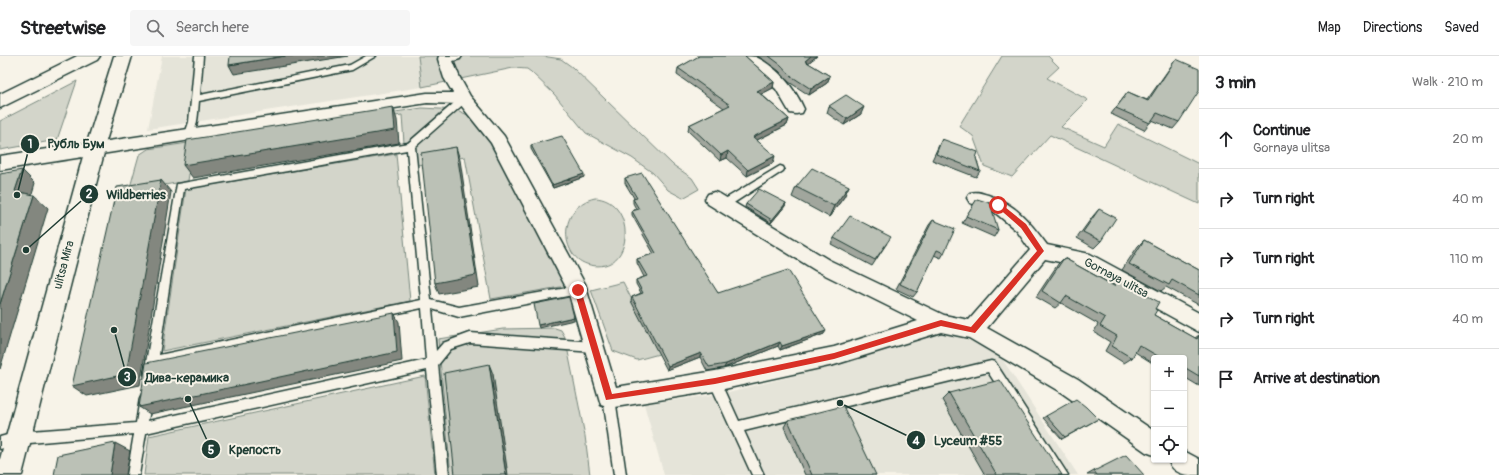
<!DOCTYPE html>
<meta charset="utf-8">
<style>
:root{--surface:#fff;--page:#f6f6f6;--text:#202124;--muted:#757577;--line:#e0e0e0}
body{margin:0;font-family:Pangolin,sans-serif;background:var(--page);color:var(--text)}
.controls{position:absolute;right:12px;bottom:12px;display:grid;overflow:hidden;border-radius:4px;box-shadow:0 1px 3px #0004}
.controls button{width:36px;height:36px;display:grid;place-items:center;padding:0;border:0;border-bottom:1px solid var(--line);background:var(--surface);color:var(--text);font:20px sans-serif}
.stop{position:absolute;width:12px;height:12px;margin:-9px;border:3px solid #d93025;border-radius:50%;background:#fff}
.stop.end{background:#d93025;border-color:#fff;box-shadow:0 1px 4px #0008}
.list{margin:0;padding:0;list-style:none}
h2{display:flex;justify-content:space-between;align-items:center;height:52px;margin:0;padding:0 16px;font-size:17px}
h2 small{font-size:13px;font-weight:400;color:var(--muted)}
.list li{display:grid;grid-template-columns:26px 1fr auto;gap:12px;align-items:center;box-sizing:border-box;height:60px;padding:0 16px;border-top:1px solid var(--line)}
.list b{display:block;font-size:15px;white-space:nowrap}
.list p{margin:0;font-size:13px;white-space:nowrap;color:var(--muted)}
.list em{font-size:13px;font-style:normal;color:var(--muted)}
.icon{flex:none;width:22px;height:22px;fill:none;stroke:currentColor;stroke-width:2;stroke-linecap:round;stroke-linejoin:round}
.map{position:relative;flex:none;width:1199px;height:419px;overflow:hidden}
header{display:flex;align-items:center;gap:24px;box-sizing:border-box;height:56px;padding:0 20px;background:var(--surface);border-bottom:1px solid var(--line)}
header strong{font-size:19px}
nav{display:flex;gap:22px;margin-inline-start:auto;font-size:14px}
.search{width:280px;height:36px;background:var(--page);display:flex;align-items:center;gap:10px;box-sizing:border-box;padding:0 14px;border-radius:4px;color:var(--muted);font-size:15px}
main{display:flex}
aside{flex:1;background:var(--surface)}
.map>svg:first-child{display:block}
</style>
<header>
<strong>Streetwise</strong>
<div class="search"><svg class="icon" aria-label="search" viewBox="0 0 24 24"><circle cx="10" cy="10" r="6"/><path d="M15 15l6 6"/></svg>Search here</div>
<nav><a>Map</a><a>Directions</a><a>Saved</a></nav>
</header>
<main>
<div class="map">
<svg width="1199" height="419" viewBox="0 0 1199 419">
<rect width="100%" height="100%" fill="#f7f3e8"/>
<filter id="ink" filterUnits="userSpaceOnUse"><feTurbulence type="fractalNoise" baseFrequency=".025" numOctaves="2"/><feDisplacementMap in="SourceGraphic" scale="8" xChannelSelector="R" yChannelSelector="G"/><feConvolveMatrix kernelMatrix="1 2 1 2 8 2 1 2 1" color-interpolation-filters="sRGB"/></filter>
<g filter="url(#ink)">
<g fill="#e5e4d9">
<polygon points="162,0 418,0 422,31 148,73"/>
<polygon points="940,276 995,292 1078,419 664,419 644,348 720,338 834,310"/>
</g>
<g fill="#d3d5ca" stroke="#79897f">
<polygon points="418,0 542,0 561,3 572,11 673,109 692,122 699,133 683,142 668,134 653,117 632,102 586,77 554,38 531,16 527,13 513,12 422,31"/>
<polygon points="1002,0 1048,0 1059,11 1047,22 1088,44 1061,71 1104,90 1118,68 1199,108 1199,148 1050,79 1012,121 984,110 973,80 959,70"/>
<polygon points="77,25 57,84 0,94 0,65"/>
<polygon points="422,52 457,54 474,62 492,87 566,230 491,243 465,101 417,109 413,86 404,87 402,59 193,90 188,125 129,135 139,99 148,93"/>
<polygon points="396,98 410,245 162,295 186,133"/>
<path d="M595 142C637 144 635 219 590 209 558 202 558 150 595 142Z"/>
<polygon points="623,226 659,298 637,304 613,295 591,234"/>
<polygon points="555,272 561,274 565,281 585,380 590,419 451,419 438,283 503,273"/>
<polygon points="425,320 435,419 144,419 149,380"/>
</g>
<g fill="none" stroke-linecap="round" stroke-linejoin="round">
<g stroke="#1f3d34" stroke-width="3">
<g id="service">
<path d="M195 0H203L200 39 350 9 366 0H376L352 14 199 45C198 54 198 78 189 81L185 78 189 66Z"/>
<path d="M464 40 468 43 467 45 415 91 431 244 459 251 578 230 582 231 583 234 582 237 578 238 459 261 432 253 436 295 443 287 470 277 594 286 598 288 599 291 598 294 594 296 470 287 451 293 438 309 449 419H437L427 314 146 377 139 419H127L134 378 18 388 0 393V381L18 376 136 367 140 342 142 338 146 337 150 338 152 342 148 365 426 304 422 252 157 309 154 322 150 323 146 322 144 318 177 128 408 87 461 41ZM407 94 421 244 159 299 184 133Z"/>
<polygon points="780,110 783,111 784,113 783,115 726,152 720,152 718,149 720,146"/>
<polygon points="991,305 995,306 1068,419 1055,419 988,316 744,375 764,419 752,419 709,325 711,321 715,320 719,321 739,365"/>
<polygon points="609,337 613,338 615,342 626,419 614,419 603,342 605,338"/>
</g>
</g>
<g stroke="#1f3d34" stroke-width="3">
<g id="minor">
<path d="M439 0H462L460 3 453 5 460 22 470 40 504 80 585 228 616 331 715 315 834 291 918 265 815 214 708 148 705 143 708 138 714 136 720 138 829 204 944 259 969 264 1030 194 1017 175 992 154 970 147 967 142 970 137C977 135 981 137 988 139 1016 148 1030 166 1047 189L1090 198 1199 257V276L1079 210 1045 203 987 272 1078 323 1154 375V399L1146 396 1062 337 969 282 941 276 834 309 715 335 609 352 601 349 568 235 491 87 460 48 427 47 95 99 89 97 87 93 89 89 95 87 427 37H453L444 22 438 3Z"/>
<path d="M738 0C743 0 751 0 756 1 777 11 795 32 804 53L802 57 796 58 790 57 776 33Z"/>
<path d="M1184 395 1199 403V419C1185 419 1174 419 1168 404H1184Z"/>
</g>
</g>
<g stroke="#1f3d34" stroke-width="3">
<polygon id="secondary" points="95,86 102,88 105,93 22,419 0,419 0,403 85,93 88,88"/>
</g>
<g stroke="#1f3d34" stroke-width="3">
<g id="primary">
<polygon points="77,0 100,0 97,4 0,52 0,38"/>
<polygon points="114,0 132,0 102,98 0,114 0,100 87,87"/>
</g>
</g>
<use href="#service" fill="#f7f3e8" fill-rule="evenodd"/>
<use href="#minor" fill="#f7f3e8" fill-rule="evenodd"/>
<use href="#secondary" fill="#f7f3e8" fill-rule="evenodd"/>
<use href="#primary" fill="#f7f3e8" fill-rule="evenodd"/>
</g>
<g fill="#a1a69d" stroke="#1f3d34">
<polygon points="697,0 745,0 774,26 773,32 761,38 789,63 787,69 757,84 773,107 747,120 727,102 720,105 688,75 689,69 724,52 677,19 678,12 698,1"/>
<polygon points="757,0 817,0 808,7 830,20 827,27 809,39 789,26 779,15 764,4"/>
<polygon points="1176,3 1179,66 1173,73 1152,64 1144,74 1111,58 1128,36 1147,44 1171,10"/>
<polygon points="829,50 861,58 844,69 827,57"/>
<polygon points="942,83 976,102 980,115 976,121 932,104 939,89"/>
<polygon points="531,89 584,121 553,132 531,93"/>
<polygon points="625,122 718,237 824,278 780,294 778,290 724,312 707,315 700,301 667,314 631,245 632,241 641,237 636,228 636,224 644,221 637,207 637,203 654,198 632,159 632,155 636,153 633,147 633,143 634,142 625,127"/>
<polygon points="849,130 844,141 829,161 792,141 796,131"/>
<polygon points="977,143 998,174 994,181 962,167"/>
<polygon points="786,147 785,150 771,167 745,151 746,148"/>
<polygon points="1099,153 1101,185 1094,192 1077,182 1093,160"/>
<polygon points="933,164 944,197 941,202 934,199 917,236 913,241 896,233 929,169"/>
<polygon points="834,182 887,187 872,210 831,188"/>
<polygon points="1144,184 1199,214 1199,249 1166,231 1161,235 1122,214 1138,190"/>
<polygon points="1064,202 1112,229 1118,224 1155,253 1154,259 1195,282 1199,279 1199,330 1184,321 1184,302 1154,302 1154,308 1135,296 1132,302 1124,307 1105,295 1110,286 1094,276 1098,268 1061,247 1055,252 1036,241 1058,208"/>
<polygon points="949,337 1062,419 985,419 942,344"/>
<polygon points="1046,360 1098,363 1062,383 1043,362"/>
<polygon points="788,364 876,419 805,419 784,371"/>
<polygon points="1094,415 1144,419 1087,419"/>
</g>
<g fill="#83877f" stroke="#1f3d34">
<polygon points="285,0 348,0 234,18 229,9"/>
<polygon points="811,0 817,0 803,11 805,5"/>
<polygon points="830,20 827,27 809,39 811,33"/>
<polygon points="774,26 773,32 756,41 757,35"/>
<polygon points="393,51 397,64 399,87 193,122 183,109"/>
<polygon points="864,51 861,58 844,69 847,63"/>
<polygon points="789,63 787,69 751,87 753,81"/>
<polygon points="456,91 460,104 479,231 439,238 435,227"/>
<polygon points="728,95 727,102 720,105 721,99"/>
<polygon points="775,100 773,107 747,120 748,114"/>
<polygon points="22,114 35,127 29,148 15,135"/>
<polygon points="584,118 584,121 553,132 552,129"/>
<polygon points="161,124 171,136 140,329 87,340 72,330"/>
<polygon points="849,130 844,141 829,161 834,150"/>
<polygon points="34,139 48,152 0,313 0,248"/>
<polygon points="786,147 785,150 771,167 772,164"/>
<polygon points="394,257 399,266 402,305 150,358 139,351"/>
<polygon points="574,261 574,264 539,272 538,269"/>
<polygon points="826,275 824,278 780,294 782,290"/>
<polygon points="780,286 778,290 724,312 726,308"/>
<polygon points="701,297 700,301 667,314 668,310"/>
<polygon points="489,308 493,318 508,419 506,419"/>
<polygon points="115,387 130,395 126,419 110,419"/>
</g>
<g fill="#bbc1b6" stroke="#1f3d34">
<polygon points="230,0 285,0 229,9"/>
<polygon points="699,0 745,0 774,26 757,35 789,63 753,81 775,100 748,114 728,95 721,99 689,69 730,49 678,12"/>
<polygon points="769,0 811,0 805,5 830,20 811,33 791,20 781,9"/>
<polygon points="1176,3 1199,13 1199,35 1179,66 1157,57 1150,67 1116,52 1128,36 1148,45"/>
<polygon points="846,39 864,51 847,63 829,50"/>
<polygon points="393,51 395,74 183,109 187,84"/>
<polygon points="562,80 584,118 552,129 531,89"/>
<polygon points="942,83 978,96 976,102 980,115 936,98"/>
<polygon points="456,91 476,219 435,227 421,97"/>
<polygon points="812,112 849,130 834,150 796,131"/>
<polygon points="22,114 15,135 34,139 0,248 0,118"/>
<polygon points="642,117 718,237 788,214 826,275 782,290 780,286 726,308 709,311 701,297 668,310 632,241 643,237 636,224 647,220 637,203 656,197 632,155 639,153 633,143 637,142 625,122"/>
<polygon points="161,124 126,318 72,330 117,131"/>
<polygon points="759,133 786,147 772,164 746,148"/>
<polygon points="977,143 990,147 998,174 966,160"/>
<polygon points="1099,153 1116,162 1101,185 1083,176"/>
<polygon points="850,160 891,181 875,204 834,182"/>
<polygon points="933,164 955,173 944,197 937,194 917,236 900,228"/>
<polygon points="1144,184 1199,214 1199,239 1172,224 1169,229 1129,208"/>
<polygon points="1064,202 1114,230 1118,224 1159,246 1155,253 1157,254 1154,259 1197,283 1199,279 1199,320 1184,311 1184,302 1161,302 1139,289 1132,302 1112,290 1117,280 1100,270 1105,262 1066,240 1061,247 1042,235"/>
<polygon points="569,241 574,261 538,269 534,248"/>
<polygon points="394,257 397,296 139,351 146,307"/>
<polygon points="489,308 506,419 455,419 444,317"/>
<polygon points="1000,324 1062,419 997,419 949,337"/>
<polygon points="1076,343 1086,351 1098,363 1065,381 1046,360"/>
<polygon points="843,350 876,419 812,419 788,364"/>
<polygon points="115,387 110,419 54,419 58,399"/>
<polygon points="1126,399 1144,419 1097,419 1094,415"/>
</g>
</g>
<polygon fill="#d93025" points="996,147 1000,147 1026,168 1044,195 975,277 941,270 834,303 715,328 606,344 574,234 575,232 578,231 581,234 612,338 715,322 834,297 941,264 971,271 1037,195 1021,172 996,150"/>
<g text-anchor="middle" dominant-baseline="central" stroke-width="4" stroke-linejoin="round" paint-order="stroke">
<g font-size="12" fill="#1f3d34" stroke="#f7f3e8">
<text transform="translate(64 209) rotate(-75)">ulitsa Mira</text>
<text transform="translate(1116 222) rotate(28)">Gornaya ulitsa</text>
</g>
</g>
<path fill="none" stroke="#1f3d34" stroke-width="1.5" d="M17 139L30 88M26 194L89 138M114 274L127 321M840 347L916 384M188 343L211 393"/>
<g fill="#1f3d34" stroke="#f7f3e8" stroke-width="1.5">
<circle cx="17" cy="139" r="4"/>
<circle cx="26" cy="194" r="4"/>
<circle cx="114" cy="274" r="4"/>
<circle cx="840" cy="347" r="4"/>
<circle cx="188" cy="343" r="4"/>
<circle cx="30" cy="88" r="10"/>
<circle cx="89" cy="138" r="10"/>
<circle cx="127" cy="321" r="10"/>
<circle cx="916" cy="384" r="10"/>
<circle cx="211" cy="393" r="10"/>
</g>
<g font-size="12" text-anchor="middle" font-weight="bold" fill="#fff">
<text x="30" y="92">1</text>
<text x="89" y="142">2</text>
<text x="127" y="325">3</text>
<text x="916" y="389">4</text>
<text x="211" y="398">5</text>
</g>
<g font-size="13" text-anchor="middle" font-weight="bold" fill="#1f3d34" stroke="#f7f3e8" stroke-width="4" stroke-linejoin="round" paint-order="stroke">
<text x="76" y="92">Рубль Бум</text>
<text x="136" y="143">Wildberries</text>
<text x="187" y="326">Дива-керамика</text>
<text x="968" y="389">Lyceum #55</text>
<text x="255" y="398">Крепость</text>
</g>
</svg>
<div class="controls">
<button>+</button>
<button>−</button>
<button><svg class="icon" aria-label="locate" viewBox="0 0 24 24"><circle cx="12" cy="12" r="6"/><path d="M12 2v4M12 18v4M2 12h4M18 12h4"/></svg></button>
</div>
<div class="stop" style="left:998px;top:149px"></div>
<div class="stop end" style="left:578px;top:234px"></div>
</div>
<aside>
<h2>3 min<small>Walk · 210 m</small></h2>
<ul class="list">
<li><svg class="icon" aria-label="ahead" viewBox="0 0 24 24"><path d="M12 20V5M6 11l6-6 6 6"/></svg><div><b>Continue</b><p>Gornaya ulitsa</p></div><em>20 m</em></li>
<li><svg class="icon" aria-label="right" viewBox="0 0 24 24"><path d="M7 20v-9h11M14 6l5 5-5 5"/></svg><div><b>Turn right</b></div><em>40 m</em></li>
<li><svg class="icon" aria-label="right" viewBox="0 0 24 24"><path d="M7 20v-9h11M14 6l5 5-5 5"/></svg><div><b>Turn right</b></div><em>110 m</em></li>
<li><svg class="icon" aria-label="right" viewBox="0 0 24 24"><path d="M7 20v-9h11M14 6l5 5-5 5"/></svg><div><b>Turn right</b></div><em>40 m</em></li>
<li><svg class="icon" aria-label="arrive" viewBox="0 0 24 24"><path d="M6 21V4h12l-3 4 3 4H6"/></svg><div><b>Arrive at destination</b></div></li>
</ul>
</aside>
</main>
